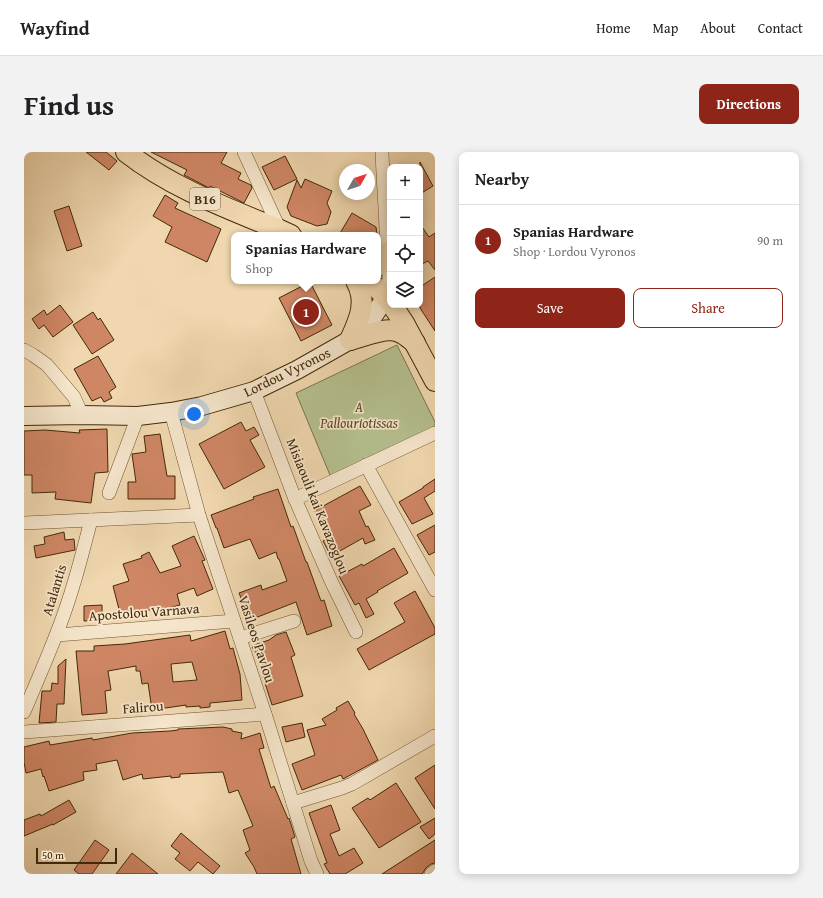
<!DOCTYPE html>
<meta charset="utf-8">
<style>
:root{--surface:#fff;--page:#f2f2f2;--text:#202124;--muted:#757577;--line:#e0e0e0;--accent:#8f2418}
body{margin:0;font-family:"Gentium Book Plus",serif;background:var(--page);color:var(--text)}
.controls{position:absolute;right:12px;top:12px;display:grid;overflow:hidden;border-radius:8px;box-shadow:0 2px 10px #0003}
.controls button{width:36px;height:36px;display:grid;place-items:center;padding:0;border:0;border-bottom:1px solid var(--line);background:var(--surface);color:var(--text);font:20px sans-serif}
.compass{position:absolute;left:315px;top:12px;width:36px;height:36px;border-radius:50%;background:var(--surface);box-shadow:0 2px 10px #0003;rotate:51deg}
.scale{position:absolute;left:12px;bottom:10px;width:81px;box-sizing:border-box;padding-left:4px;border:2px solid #432909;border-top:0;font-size:11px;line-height:14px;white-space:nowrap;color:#432909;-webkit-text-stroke:3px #f5e5cb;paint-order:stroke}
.you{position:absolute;left:170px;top:262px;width:14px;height:14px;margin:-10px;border:3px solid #fff;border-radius:50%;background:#1a73e8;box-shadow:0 0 0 6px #1a73e833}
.badge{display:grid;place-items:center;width:26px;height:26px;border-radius:50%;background:var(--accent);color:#fff;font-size:13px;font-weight:700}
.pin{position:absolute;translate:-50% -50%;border:2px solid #fff;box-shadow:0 1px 4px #0006}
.popup{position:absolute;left:207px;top:80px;width:150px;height:52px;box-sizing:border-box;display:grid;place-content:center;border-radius:8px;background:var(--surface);filter:drop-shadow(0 1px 3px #0005);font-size:13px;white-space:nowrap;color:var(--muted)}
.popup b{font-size:15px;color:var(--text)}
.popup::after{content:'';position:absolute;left:50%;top:100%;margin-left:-8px;border:8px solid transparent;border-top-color:var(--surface)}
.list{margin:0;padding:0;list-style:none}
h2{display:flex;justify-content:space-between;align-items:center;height:52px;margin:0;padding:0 16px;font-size:17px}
h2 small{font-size:13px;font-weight:400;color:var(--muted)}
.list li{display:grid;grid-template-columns:26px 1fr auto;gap:12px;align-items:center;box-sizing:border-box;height:72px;padding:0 16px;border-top:1px solid var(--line)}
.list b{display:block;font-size:15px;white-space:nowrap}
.list p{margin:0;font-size:13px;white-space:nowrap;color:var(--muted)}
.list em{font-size:13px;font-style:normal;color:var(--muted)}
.actions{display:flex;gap:8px;padding:12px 16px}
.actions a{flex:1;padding:9px 0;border:1px solid var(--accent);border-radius:8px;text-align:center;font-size:14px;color:var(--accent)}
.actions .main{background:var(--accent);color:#fff}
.icon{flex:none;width:22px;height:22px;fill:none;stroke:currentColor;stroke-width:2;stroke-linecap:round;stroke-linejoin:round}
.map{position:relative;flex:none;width:411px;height:722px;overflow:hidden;border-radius:8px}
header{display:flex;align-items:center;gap:24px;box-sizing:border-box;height:56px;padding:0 20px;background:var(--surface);border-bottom:1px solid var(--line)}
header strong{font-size:19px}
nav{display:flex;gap:22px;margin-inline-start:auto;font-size:14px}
.intro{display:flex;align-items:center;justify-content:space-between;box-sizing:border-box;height:96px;padding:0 24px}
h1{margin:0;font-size:28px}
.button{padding:10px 18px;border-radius:8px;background:var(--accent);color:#fff;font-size:14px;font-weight:700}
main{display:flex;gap:24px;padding:0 24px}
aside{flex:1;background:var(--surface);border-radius:8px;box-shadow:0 2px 10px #0003}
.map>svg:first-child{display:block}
</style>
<header>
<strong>Wayfind</strong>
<nav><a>Home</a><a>Map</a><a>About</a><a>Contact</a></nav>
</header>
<div class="intro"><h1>Find us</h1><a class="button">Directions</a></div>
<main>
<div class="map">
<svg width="411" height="722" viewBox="0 0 411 722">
<rect width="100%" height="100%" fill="#f0d7af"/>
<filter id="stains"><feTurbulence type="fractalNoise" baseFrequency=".005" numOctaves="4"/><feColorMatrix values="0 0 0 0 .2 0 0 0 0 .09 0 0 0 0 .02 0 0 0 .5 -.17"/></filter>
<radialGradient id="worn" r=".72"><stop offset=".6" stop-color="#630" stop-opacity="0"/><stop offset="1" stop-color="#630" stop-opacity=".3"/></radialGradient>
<polygon fill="#b5bf8e" stroke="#7c744c" points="373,193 411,270 411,277 308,328 272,241"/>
<g fill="#cf8664" stroke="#432909" fill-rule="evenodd">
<polygon points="62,0 82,0 93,9 85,18"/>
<polygon points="127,0 203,0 197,11 217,21 214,27 227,33 228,36 220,51 186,34 185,36 162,24 160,23 163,18"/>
<polygon points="261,4 273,27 250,38 238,15"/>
<polygon points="396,10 409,34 396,42"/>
<polygon points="281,27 308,39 303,51 307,60 303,72 293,74 267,64 263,55 273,28 277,36"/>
<polygon points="141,43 154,51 151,56 197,77 183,110 141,90 148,75 129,64"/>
<polygon points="45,54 58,94 43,99 30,59"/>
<polygon points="328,61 352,75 353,83 315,83"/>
<polygon points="396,72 405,85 411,81 411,118 404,109 396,113"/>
<polygon points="411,125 411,179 396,156 396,135"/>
<polygon points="286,130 308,173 277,189 255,146"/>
<polygon points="36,153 49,170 29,185 20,173 15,177 8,167 20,158 23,163"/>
<polygon points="69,160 74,168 76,166 90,188 68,202 49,173"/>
<polygon points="74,204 92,235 85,240 88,246 80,250 77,245 68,249 50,217"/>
<polygon points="217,270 222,279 230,275 235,283 226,288 241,315 200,337 175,292"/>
<polygon points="83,277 84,320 71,321 67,351 31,347 32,340 8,341 8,323 0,323 0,279 21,278 56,281 55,278"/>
<polygon points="136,282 143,324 151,324 151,347 104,347 104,330 112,330 108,302 122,300 120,284"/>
<polygon points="411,327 411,339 400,346 409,362 388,372 375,350 399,336 399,335"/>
<polygon points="336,334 347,353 335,359 342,375 344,374 351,388 341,392 339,386 307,404 299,389 305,386 290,359"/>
<polygon points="254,337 267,375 269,374 282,410 283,410 297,449 300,448 308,474 283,483 272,450 226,468 215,441 237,433 238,438 263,429 255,407 254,407 252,400 235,407 226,387 200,396 193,376 192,376 187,363 230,347 229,345"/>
<polygon points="411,373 411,400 405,403 393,383"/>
<polygon points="40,380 41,388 50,387 51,398 12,406 10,394 21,392 20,385"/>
<polygon points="170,384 181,408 178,409 189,437 173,444 170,436 153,442 156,453 130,460 129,457 97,465 89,434 105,429 99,412 118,406 117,404 125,400 136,421 157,414 148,394"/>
<polygon points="370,396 384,421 353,439 354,440 342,447 350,462 342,466 335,451 331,453 315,424 338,412 339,414"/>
<polygon points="391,439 411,476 411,482 345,518 333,497 381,470 370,451"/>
<polygon points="78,453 78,468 60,469 60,454"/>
<path d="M201 479 206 497 209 496 216 522 218 548 186 551V555L176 556V554L162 555V553L128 558 124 531 118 532 116 519H112V514L84 519 87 538 81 539 83 561 58 563 52 499H70V494L101 492 166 483 167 489ZM168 510 173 528 149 530 147 512Z"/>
<polygon points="262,480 271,503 267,505 279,544 248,553 239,525 243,524 237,508 228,495 233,492 245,488 252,483"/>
<polygon points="42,507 40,552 33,552 32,570 15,571 18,539 27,539 28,531 34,532 34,514"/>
<polygon points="324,549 331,561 330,562 339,577 354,608 319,627 317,623 278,638 268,612 291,603 283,578 302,573 298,567 313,558 312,556"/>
<polygon points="278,571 281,585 262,590 258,575"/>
<polygon points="199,575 208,577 208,579 218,581 217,587 236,581 240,596 235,597 247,636 250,634 264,667 265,666 271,685 267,687 277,722 233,722 230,715 221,701 226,698 219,678 229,674 214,638 205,641 199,620 156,622 156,625 147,626 147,624 119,627 118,622 99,628 93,608 72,612 73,618 59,620 60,628 25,639 20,624 19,625 17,617 2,621 0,610 0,595 25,589 26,593 68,586 69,588 108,581 146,579 154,578 154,577"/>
<polygon points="411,613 411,657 391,626"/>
<polygon points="372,631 397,670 355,696 328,656 344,646 346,648"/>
<polygon points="45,648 52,660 29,673 29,672 0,684 0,668 16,662 17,664"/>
<polygon points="307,653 316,678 306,682 315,704 330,696 339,711 321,722 306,722 300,712 303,711 285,661"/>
<polygon points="411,666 411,682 405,687 396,675"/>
<polygon points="157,681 196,714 189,722 174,710 166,719 151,707 156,701 147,694"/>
<polygon points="71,688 85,698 68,722 55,722 50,718"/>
<polygon points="411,688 411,711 407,712 402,716 400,719 399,721 398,722 358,722"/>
<polygon points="108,701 134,722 92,722"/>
</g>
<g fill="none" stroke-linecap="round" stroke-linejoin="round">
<g stroke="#6e5432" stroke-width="14">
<g id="street">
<polyline points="220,0 256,78"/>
<path d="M358 0C359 26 361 52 362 77 364 100 368 123 362 145"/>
<polyline points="0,198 9,203 23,213 34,226 50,245 58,263"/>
<polyline points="230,239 271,347 308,431 332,480"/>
<polyline points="147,260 175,363 243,568 287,709 293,722"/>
<polyline points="342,313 411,438"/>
<polyline points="85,341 114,264"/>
<polyline points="271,347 411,281"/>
<polyline points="0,371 175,363"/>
<polyline points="33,483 210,469"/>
<polyline points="216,486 270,469"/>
<path d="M0 560C11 534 22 509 32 483 47 446 57 407 67 368"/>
<polyline points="0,580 241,562"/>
<polyline points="269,651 318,636 328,632 411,584"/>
<polyline points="407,722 411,719"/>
</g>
</g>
<g stroke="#432909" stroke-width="20">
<polyline id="secondary" points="0,264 58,263 114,264 147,260 178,254 230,239 273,218 326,188 346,169 362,145"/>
</g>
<g stroke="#432909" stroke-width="22">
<g id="primary">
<path d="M102 0C148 36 203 56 256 78L267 83"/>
<polyline points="354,114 360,109 364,100"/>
<polyline points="343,129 354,137 366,150"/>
<polyline points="368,153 380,171 411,229"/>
<path d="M326 188C339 185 362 174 375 180 381 182 386 187 391 191"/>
<path d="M326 188C335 168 344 150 332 129"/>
</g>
</g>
<use href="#street" stroke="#f5e5cb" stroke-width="13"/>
<use href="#secondary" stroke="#f5e5cb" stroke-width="18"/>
<use href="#primary" stroke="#f0d7af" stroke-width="20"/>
</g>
<g text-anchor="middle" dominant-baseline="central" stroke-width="3.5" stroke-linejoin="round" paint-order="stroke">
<rect fill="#f5e5cb" stroke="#786143" stroke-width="1" x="166" y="36" width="30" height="22" rx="3"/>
<g font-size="13" font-weight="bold" fill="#432909">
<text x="181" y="47">B16</text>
</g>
<g font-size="14" fill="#432909" stroke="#f5e5cb">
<text transform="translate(263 220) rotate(-26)">Lordou Vyronos</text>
<text transform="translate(294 354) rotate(68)">Misiaouli kai Kavazoglou</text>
<text transform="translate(30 438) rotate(-73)">Atalantis</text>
<text transform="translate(120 460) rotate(-4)">Apostolou Varnava</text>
<text transform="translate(233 487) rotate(72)">Vasileos Pavlou</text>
<text transform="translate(119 555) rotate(-4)">Falirou</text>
</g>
<g font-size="14" font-style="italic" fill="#5a4724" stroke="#f5e5cb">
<text x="335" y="255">A<tspan x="335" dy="16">Pallouriotissas</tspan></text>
</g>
</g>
<rect width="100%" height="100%" filter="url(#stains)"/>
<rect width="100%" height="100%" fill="url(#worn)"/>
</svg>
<div class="controls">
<button>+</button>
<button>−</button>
<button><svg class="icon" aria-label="locate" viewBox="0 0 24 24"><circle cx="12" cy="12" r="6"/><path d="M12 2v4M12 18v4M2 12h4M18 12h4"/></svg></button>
<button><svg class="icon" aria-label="layers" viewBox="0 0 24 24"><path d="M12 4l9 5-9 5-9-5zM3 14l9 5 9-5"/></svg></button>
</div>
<svg class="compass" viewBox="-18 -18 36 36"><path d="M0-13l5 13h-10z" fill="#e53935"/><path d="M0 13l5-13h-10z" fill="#757577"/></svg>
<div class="scale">50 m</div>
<div class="you"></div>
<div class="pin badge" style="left:282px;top:160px">1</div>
<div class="popup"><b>Spanias Hardware</b>Shop</div>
</div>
<aside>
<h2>Nearby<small></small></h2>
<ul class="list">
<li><span class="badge">1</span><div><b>Spanias Hardware</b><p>Shop · Lordou Vyronos</p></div><em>90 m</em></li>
</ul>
<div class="actions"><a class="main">Save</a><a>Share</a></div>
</aside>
</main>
